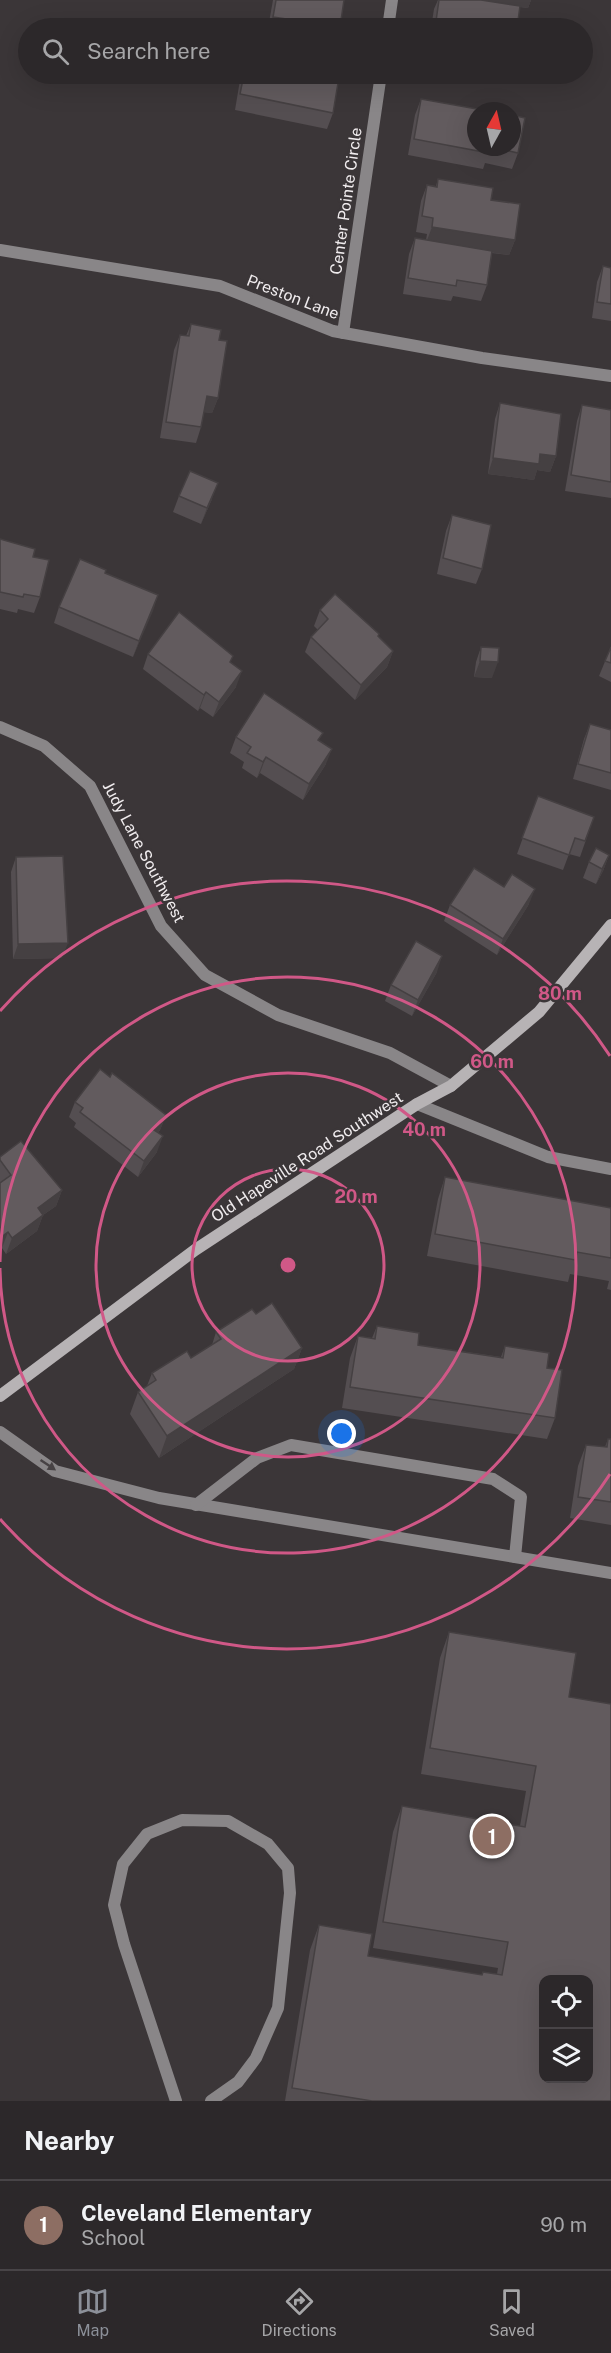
<!DOCTYPE html>
<style>
:root{--surface:#2c282a;--page:#383436;--text:#f1f3f6;--muted:#a6a6a8;--line:#484447;--accent:#8c9099}
body{margin:0;font-family:"Public Sans",sans-serif;background:var(--page);color:var(--text)}
.controls{position:absolute;right:18px;bottom:18px;display:grid;overflow:hidden;border-radius:12px;box-shadow:0 6px 24px #0002}
.controls button{width:54px;height:54px;display:grid;place-items:center;padding:0;border:0;border-bottom:2px solid var(--line);background:var(--surface);color:var(--text);font:30px sans-serif}
.compass{position:absolute;left:467px;top:102px;width:54px;height:54px;border-radius:50%;background:var(--surface);box-shadow:0 6px 24px #0002;rotate:8deg}
.you{position:absolute;left:342px;top:1434px;width:21px;height:21px;margin:-15px;border:4px solid #fff;border-radius:50%;background:#1a73e8;box-shadow:0 0 0 9px #1a73e833}
.badge{display:grid;place-items:center;width:39px;height:39px;border-radius:50%;background:var(--accent);color:#fff;font-size:20px;font-weight:700}
.pin{position:absolute;translate:-50% -50%;border:3px solid #fff;box-shadow:0 2px 6px #0006}
.list{margin:0;padding:0;list-style:none}
h2{display:flex;justify-content:space-between;align-items:center;height:78px;margin:0;padding:0 24px;font-size:26px}
h2 small{font-size:20px;font-weight:400;color:var(--muted)}
.list li{display:grid;grid-template-columns:39px 1fr auto;gap:18px;align-items:center;box-sizing:border-box;height:90px;padding:0 24px;border-top:2px solid var(--line)}
.list b{display:block;font-size:22px;white-space:nowrap}
.list p{margin:0;font-size:20px;white-space:nowrap;color:var(--muted)}
.list em{font-size:20px;font-style:normal;color:var(--muted)}
.icon{flex:none;width:33px;height:33px;fill:none;stroke:currentColor;stroke-width:2;stroke-linecap:round;stroke-linejoin:round}
.map{position:relative;flex:none;width:611px;height:2101px;overflow:hidden}
.search{position:absolute;background:var(--surface);box-shadow:0 6px 24px #0002;left:18px;right:18px;top:18px;height:66px;display:flex;align-items:center;gap:15px;box-sizing:border-box;padding:0 21px;border-radius:33px;color:var(--muted);font-size:22px}
.sheet{height:168px;background:var(--surface)}
nav{display:flex;justify-content:space-around;align-items:center;box-sizing:border-box;height:84px;border-top:2px solid var(--line);background:var(--surface);font-size:16px;color:var(--muted)}
nav a{display:grid;justify-items:center;gap:3px}
nav .on{color:var(--accent)}
.map>svg:first-child{display:block}
</style>
<div class="map">
<svg width="611" height="2101" viewBox="0 0 611 2101">
<rect width="100%" height="100%" fill="#3b3638"/>
<g fill="none" stroke-linecap="round" stroke-linejoin="round">
<g stroke="#898688" stroke-width="12">
<polyline points="417,1104 548,1157 611,1169"/>
<polyline points="0,1432 55,1471 159,1498 611,1573"/>
<polyline points="196,1505 257,1458 291,1445 493,1479 521,1497 515,1557"/>
<polyline points="176,2101 124,1944 114,1905 123,1864 147,1834 182,1820 228,1821 268,1844 288,1868 290,1893 278,2008 256,2058 238,2082 211,2101"/>
</g>
<g stroke="#898688" stroke-width="12">
<polyline points="388,28 392,0"/>
<polyline points="0,250 220,286 333,331 482,358 611,376"/>
<polyline points="343,333 381,74"/>
<polyline points="0,727 44,746 90,786 161,926 205,975 278,1015 390,1053 451,1086"/>
</g>
<polyline stroke="#b7b3b5" stroke-width="12" points="0,1396 195,1250 417,1104 451,1086 539,1012 611,925"/>
</g>
<g fill="#544e51">
<polygon points="273,0 344,0 339,28 268,28"/>
<polygon points="438,0 531,0 528,8 520,7 517,28 431,28 434,9"/>
<polygon points="241,74 319,74 333,113 327,129 235,110"/>
<polygon points="421,99 512,147 518,153 512,169 485,163 483,169 408,155 415,115"/>
<polygon points="438,179 491,200 515,240 509,255 492,253 487,285 481,301 453,296 451,301 403,294 409,254 415,238 426,240 427,234 416,232 421,201 427,185 436,186"/>
<polygon points="603,266 611,268 611,321 592,318 597,282"/>
<polygon points="191,324 219,340 218,398 212,413 204,412 201,427 196,443 160,438 174,350 180,335 186,336"/>
<polygon points="500,403 556,456 550,472 537,470 534,480 488,474 495,419"/>
<polygon points="582,405 611,414 611,498 565,491 577,421"/>
<polygon points="179,496 212,499 201,524 173,512"/>
<polygon points="452,515 482,569 476,584 437,574 446,531"/>
<polygon points="0,539 33,557 40,597 34,613 18,609 17,613 0,609"/>
<polygon points="105,573 158,595 133,657 54,623 59,607"/>
<polygon points="320,610 379,634 378,637 393,651 387,667 355,700 305,652 311,637 318,630 314,626"/>
<polygon points="481,647 492,678 474,677 476,662"/>
<polygon points="611,647 611,682 599,676"/>
<polygon points="148,654 231,663 236,687 213,717 200,708 198,711 143,669"/>
<polygon points="590,724 611,730 611,790 573,779 584,739"/>
<polygon points="236,737 320,741 326,764 303,800 260,773 257,778 242,768 244,762 230,753"/>
<polygon points="538,796 594,817 580,857 569,854 563,870 517,854"/>
<polygon points="609,855 603,871 596,884 583,878 589,862"/>
<polygon points="16,857 62,958 13,959 11,872"/>
<polygon points="504,887 529,904 497,955 444,921 450,905"/>
<polygon points="437,972 412,1016 385,1001 391,985"/>
<polygon points="110,1077 166,1115 160,1130 158,1133 157,1152 138,1177 74,1127 76,1123 69,1117 75,1102"/>
<polygon points="0,1157 62,1190 56,1206 43,1215 37,1231 6,1254 2,1248 0,1249"/>
<polygon points="445,1177 611,1208 611,1290 607,1289 609,1281 570,1274 568,1282 427,1256 438,1199"/>
<polygon points="256,1314 302,1348 294,1369 159,1458 130,1414 138,1392 147,1386 152,1373 191,1358 212,1345 216,1332"/>
<polygon points="377,1326 418,1345 501,1357 505,1346 547,1368 555,1418 547,1439 342,1408 350,1358 358,1336 372,1338"/>
<polygon points="608,1439 611,1439 611,1525 570,1518 578,1466 586,1445 605,1447"/>
<polygon points="449,1632 569,1697 611,2101 285,2101 310,1950 319,1925 368,1956 482,1975 483,1972 497,1974 498,1968 373,1948 393,1832 402,1806 520,1826 526,1791 421,1774 440,1658"/>
</g>
<g fill="#454042">
<polygon points="475,0 531,0 528,8"/>
<polygon points="273,17 340,27 339,28 269,28"/>
<polygon points="432,227 515,240 509,255 426,243"/>
<polygon points="207,396 218,398 212,413 201,412"/>
<polygon points="540,454 556,456 550,472 537,470 534,480 488,474 493,458"/>
<polygon points="218,483 212,499 201,524 207,508"/>
<polygon points="158,595 153,611 133,657 139,641"/>
<polygon points="393,651 387,667 355,700 361,685"/>
<polygon points="480,661 498,662 492,678 474,677"/>
<polygon points="242,671 236,687 213,717 219,702"/>
<polygon points="206,692 200,708 198,711 204,695"/>
<polygon points="332,749 326,764 303,800 309,784"/>
<polygon points="266,757 260,773 257,778 263,762"/>
<polygon points="609,855 603,871 596,884 602,869"/>
<polygon points="535,889 529,904 497,955 503,939"/>
<polygon points="68,943 62,958 13,959 18,944"/>
<polygon points="442,956 437,972 412,1016 418,1000"/>
<polygon points="166,1115 160,1130 149,1145 154,1130"/>
<polygon points="163,1136 157,1152 138,1177 144,1161"/>
<polygon points="62,1190 56,1206 43,1215 37,1231 6,1254 12,1238 38,1208"/>
<polygon points="8,1232 2,1248 0,1249 0,1238"/>
<polygon points="302,1348 294,1369 159,1458 167,1436"/>
</g>
<g fill="#625b5e" stroke="#454042" stroke-width="1.5" fill-rule="evenodd">
<polygon points="276,0 344,0 340,27 273,17"/>
<polygon points="439,0 481,0 520,6 517,28 435,28"/>
<polygon points="244,74 319,74 339,77 333,113 240,94"/>
<polygon points="421,99 488,111 476,111 476,147 512,147 512,115 525,118 518,153 490,147 489,153 414,139"/>
<polygon points="438,179 493,188 491,200 520,204 515,240 432,227 433,218 422,216 427,185 437,187"/>
<polygon points="415,238 492,251 487,285 457,280 456,286 408,278"/>
<polygon points="603,266 611,268 611,304 597,302"/>
<polygon points="191,324 221,330 219,340 227,341 218,398 207,396 201,427 166,422 180,335 189,336"/>
<polygon points="500,403 561,414 556,456 540,454 539,464 493,458"/>
<polygon points="582,405 611,410 611,482 571,475"/>
<polygon points="190,471 218,483 207,508 179,496"/>
<polygon points="452,515 491,525 482,569 443,558"/>
<polygon points="0,539 35,549 33,557 49,560 40,597 24,594 23,597 0,592"/>
<polygon points="80,559 106,570 105,573 158,595 139,641 59,607"/>
<polygon points="335,594 379,634 378,636 393,651 361,685 311,637 328,619 320,610"/>
<polygon points="179,612 233,656 230,662 242,671 219,702 206,692 204,695 148,654"/>
<polygon points="481,647 499,648 498,662 480,661"/>
<polygon points="611,647 611,663 605,661"/>
<polygon points="264,693 323,733 318,740 332,749 309,784 266,757 263,762 247,753 251,747 236,737"/>
<polygon points="590,724 611,730 611,773 578,764"/>
<polygon points="538,796 594,817 585,841 575,838 569,855 522,838"/>
<polygon points="596,848 609,855 602,869 589,862"/>
<polygon points="63,856 68,943 18,944 16,857"/>
<polygon points="474,868 504,887 512,874 535,889 503,939 450,905"/>
<polygon points="416,941 442,956 418,1000 391,985"/>
<polygon points="100,1069 110,1077 112,1073 166,1115 154,1130 163,1136 144,1161 80,1112 83,1108 75,1102"/>
<polygon points="21,1141 62,1190 38,1208 43,1215 12,1238 8,1232 0,1238 0,1183 11,1175 0,1160 0,1157"/>
<polygon points="445,1177 611,1208 611,1258 577,1252 575,1260 435,1234"/>
<polygon points="272,1303 302,1348 167,1436 138,1392 156,1380 152,1373 187,1351 191,1358 221,1339 216,1332 252,1309 256,1314"/>
<polygon points="377,1326 419,1333 418,1345 503,1358 505,1346 549,1353 547,1368 562,1370 555,1418 350,1387 358,1336 375,1339"/>
<polygon points="608,1439 611,1439 611,1502 578,1497 586,1445 607,1447"/>
<path d="M449 1632 576 1653 569 1697 611 1704V2101H372L292 2088 319 1925 372 1934 368 1956 482 1975 483 1972 502 1975 508 1942 383 1922 402 1806 525 1827 536 1766 430 1748ZM543 1980H588V2079H543Z"/>
</g>
<defs><path id="oneway-solid" d="M-6-.8H1V-3.2L6.5 0L1 3.2V.8H-6Z" transform="scale(1.5)"/></defs>
<use fill="#474244" href="#oneway-solid" transform="translate(48 1465) rotate(34)"/>
<g fill="none" stroke="#d05887" stroke-width="3">
<circle cx="288" cy="1265" r="96"/>
<circle cx="288" cy="1265" r="192"/>
<path d="M0 1262A288 288 0 1 1 0 1268"/>
<path d="M610 1474A384 384 0 0 1 0 1519M0 1011A384 384 0 0 1 610 1056"/>
</g>
<g text-anchor="middle" dominant-baseline="central" stroke-width="5" stroke-linejoin="round" paint-order="stroke">
<g font-size="16" fill="#f0ecee" stroke="#3b3638">
<text transform="translate(346 201) rotate(-82)">Center Pointe Circle</text>
<text transform="translate(293 297) rotate(21)">Preston Lane</text>
<text transform="translate(144 852) rotate(62)">Judy Lane Southwest</text>
<text transform="translate(307 1157) rotate(-33)">Old Hapeville Road Southwest</text>
</g>
</g>
<circle cx="288" cy="1265" r="9" fill="#d05887" stroke="#3b3638" stroke-width="3"/>
<g font-size="18" text-anchor="middle" font-weight="bold" fill="#d05887" stroke="#3b3638" stroke-width="5" stroke-linejoin="round" paint-order="stroke">
<text x="560" y="1000">80 m</text>
<text x="492" y="1068">60 m</text>
<text x="424" y="1136">40 m</text>
<text x="356" y="1203">20 m</text>
</g>
</svg>
<div class="controls">
<button><svg class="icon" aria-label="locate" viewBox="0 0 24 24"><circle cx="12" cy="12" r="6"/><path d="M12 2v4M12 18v4M2 12h4M18 12h4"/></svg></button>
<button><svg class="icon" aria-label="layers" viewBox="0 0 24 24"><path d="M12 4l9 5-9 5-9-5zM3 14l9 5 9-5"/></svg></button>
</div>
<svg class="compass" viewBox="-18 -18 36 36"><path d="M0-13l5 13h-10z" fill="#e53935"/><path d="M0 13l5-13h-10z" fill="#a6a6a8"/></svg>
<div class="you"></div>
<div class="pin badge" style="left:492px;top:1836px;background:#8d6e63">1</div>
<div class="search"><svg class="icon" aria-label="search" viewBox="0 0 24 24"><circle cx="10" cy="10" r="6"/><path d="M15 15l6 6"/></svg>Search here</div>
</div>
<section class="sheet">
<h2>Nearby<small></small></h2>
<ul class="list">
<li><span class="badge" style="background:#8d6e63">1</span><div><b>Cleveland Elementary</b><p>School</p></div><em>90 m</em></li>
</ul>
</section>
<nav>
<a class="on"><svg class="icon" aria-label="map" viewBox="0 0 24 24"><path d="M3 6l6-2 6 2 6-2v14l-6 2-6-2-6 2zM9 4v14M15 6v14"/></svg>Map</a>
<a><svg class="icon" aria-label="directions" viewBox="0 0 24 24"><path d="M12 3l9 9-9 9-9-9zM9 14v-3h6M13 9l2 2-2 2"/></svg>Directions</a>
<a><svg class="icon" aria-label="saved" viewBox="0 0 24 24"><path d="M7 4h10v16l-5-4-5 4z"/></svg>Saved</a>
</nav>
